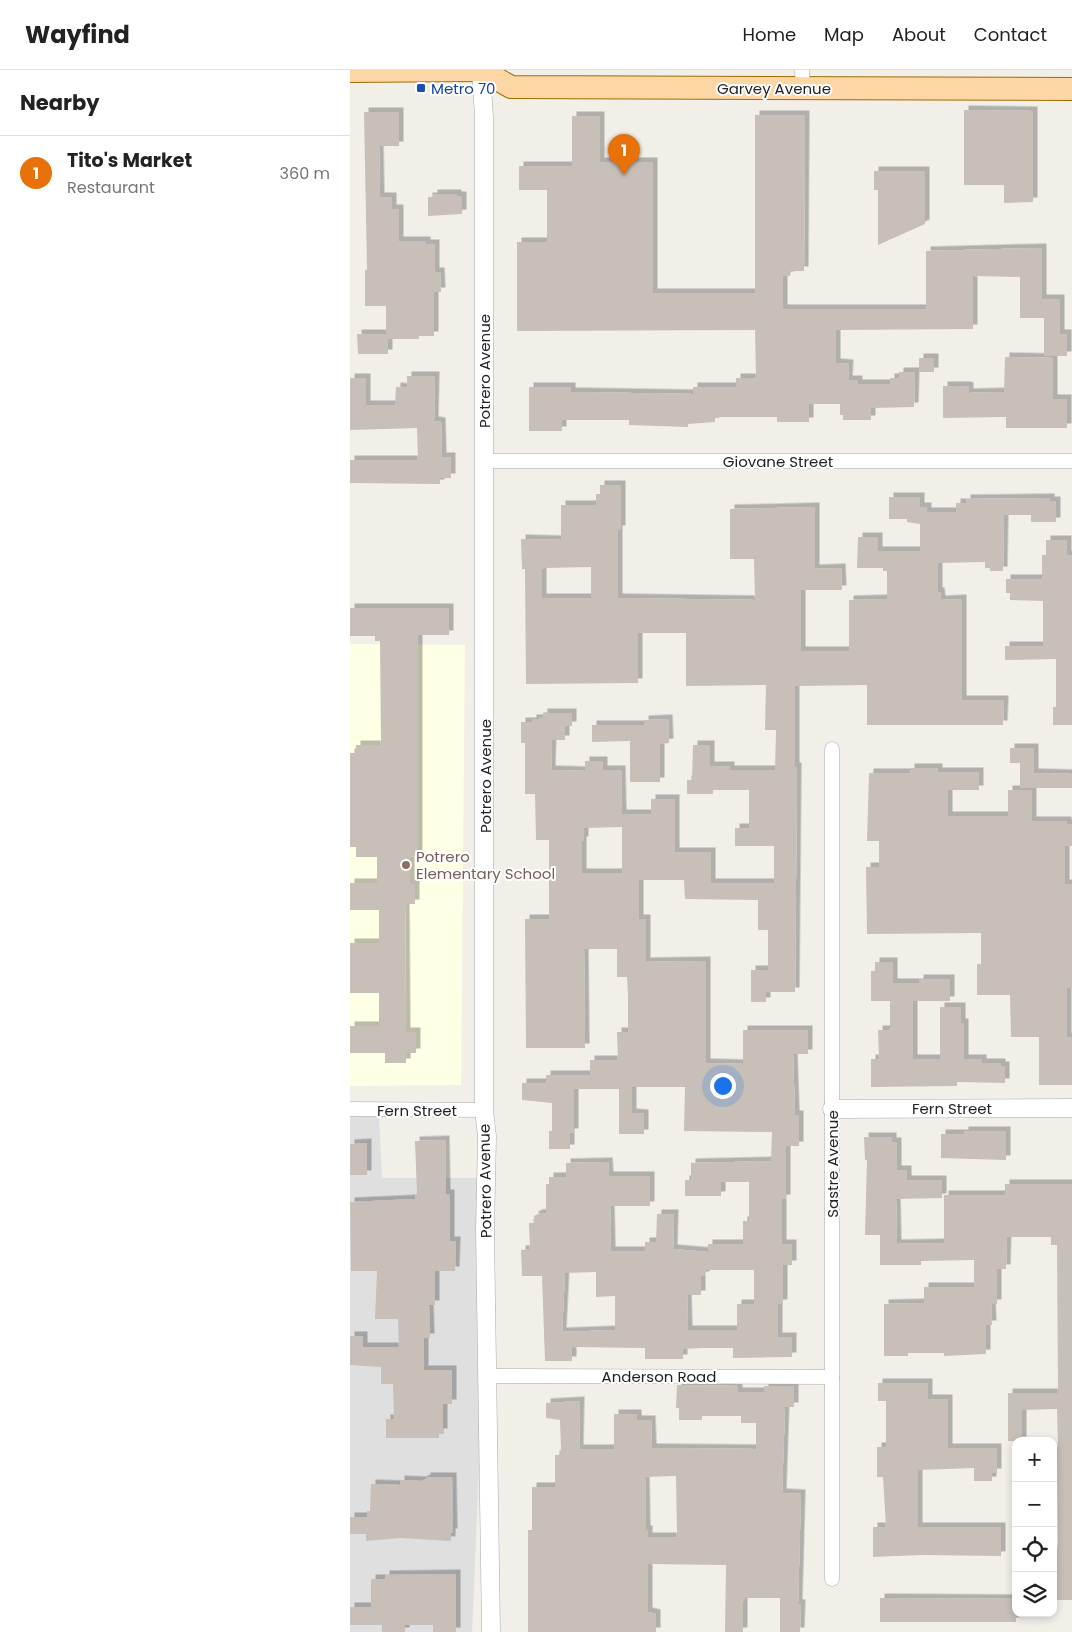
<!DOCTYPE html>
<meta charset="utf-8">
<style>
:root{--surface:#fff;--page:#f6f6f6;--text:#222;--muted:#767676;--line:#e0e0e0;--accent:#0b8043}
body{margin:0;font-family:Poppins,sans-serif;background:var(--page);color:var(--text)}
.controls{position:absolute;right:15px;bottom:15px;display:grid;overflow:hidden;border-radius:10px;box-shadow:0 2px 8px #0003}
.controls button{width:45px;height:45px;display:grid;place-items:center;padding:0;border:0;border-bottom:1px solid var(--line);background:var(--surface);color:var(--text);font:25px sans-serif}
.you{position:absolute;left:372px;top:1015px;width:18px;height:18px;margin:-12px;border:4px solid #fff;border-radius:50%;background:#1a73e8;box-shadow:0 0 0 8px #1a73e833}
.badge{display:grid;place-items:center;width:32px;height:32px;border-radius:50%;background:var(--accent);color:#fff;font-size:16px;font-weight:700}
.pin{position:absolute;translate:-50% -41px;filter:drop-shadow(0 1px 2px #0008)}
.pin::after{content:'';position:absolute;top:26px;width:18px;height:15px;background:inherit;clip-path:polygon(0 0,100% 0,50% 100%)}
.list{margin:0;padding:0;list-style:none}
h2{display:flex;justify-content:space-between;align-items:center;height:65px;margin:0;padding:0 20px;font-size:21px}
h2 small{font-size:16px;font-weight:400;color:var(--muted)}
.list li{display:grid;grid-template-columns:32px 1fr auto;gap:15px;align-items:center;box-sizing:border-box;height:75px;padding:0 20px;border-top:1px solid var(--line)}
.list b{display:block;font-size:19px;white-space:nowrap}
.list p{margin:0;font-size:16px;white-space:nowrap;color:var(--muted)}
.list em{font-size:16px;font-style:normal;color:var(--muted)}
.icon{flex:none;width:28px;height:28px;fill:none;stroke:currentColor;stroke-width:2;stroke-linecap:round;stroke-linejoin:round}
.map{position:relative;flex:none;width:722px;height:1562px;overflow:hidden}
header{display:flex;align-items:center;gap:30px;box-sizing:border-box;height:70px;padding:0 25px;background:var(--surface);border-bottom:1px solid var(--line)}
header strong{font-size:24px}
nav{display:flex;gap:28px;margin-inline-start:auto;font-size:18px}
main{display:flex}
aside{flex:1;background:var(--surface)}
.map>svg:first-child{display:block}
</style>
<header>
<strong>Wayfind</strong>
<nav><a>Home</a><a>Map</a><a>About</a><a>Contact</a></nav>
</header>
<main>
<aside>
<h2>Nearby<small></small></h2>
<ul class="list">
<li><span class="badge" style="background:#e8710a">1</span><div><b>Tito's Market</b><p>Restaurant</p></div><em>360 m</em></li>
</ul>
</aside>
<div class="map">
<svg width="722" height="1562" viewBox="0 0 722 1562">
<defs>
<filter id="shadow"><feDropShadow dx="4.5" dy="-4.5" stdDeviation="0" flood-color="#0004"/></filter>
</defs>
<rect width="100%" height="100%" fill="#f2efe9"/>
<polygon fill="#e0dfdf" points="0,1044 29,1044 32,1108 131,1108 133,1306 122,1562 0,1562"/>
<polygon fill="#ffffe5" points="0,574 115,575 111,1015 0,1016"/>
<g fill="#c7bfb8" fill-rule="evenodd" filter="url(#shadow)">
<polygon points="614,40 683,41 683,132 654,133 654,115 614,115"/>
<polygon points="14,42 49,42 49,76 29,76 30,127 42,127 42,139 49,139 49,171 76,171 76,174 85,174 85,202 90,202 91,222 84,222 84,266 69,266 69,269 38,269 38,284 8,284 7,264 36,264 36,236 15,236 15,200 17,200"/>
<polygon points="405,45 455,45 454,201 441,201 440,206 433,206 433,239 576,239 576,181 692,178 692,229 710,229 710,264 717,264 717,286 694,286 694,248 670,248 670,207 623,206 623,259 486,260 486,293 499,294 498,310 508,310 508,314 540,314 540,308 549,308 549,302 565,302 564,337 521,338 521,350 493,350 493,345 490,345 490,334 459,334 459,352 427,352 427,347 365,347 365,352 338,354 338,357 279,355 279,350 212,350 212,361 179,361 179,317 221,317 221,322 343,324 343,317 386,317 386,308 406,308 405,260 167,261 167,172 197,172 197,120 169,120 169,96 222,96 222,46 250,46 250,92 303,92 303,223 405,223"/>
<polygon points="524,101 575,101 575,154 528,175 528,120 524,120"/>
<polygon points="83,124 107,124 107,126 112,126 112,144 78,146 78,127 83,127"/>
<polygon points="655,287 703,288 703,329 717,329 717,358 656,358 656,347 593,348 593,316 616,316 619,317 619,323 654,322"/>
<rect x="569" y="288" width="15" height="14"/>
<polygon points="57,306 85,306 84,351 91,352 92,387 101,387 101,408 90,408 90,414 0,413 0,390 68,390 67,358 0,360 0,308 16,308 16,335 45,335 46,317 57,318"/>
<path d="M250 415H271V460H268V528L405 530 404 489H380V439L465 437V499L491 498 492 520H451V581H499V530L537 529V501H533V498H507L508 467H528V481H570V454L557 452V449H539V427H570V437H577V442H606V433H616V429L700 428V431H706V452H681V445H654L653 501H640V498H635V492L588 493V522H590L591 530 612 529V630H654L653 655H517V615L445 616V697H447L445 922H416V932H401V900H418V860H408V830L335 829 334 810H289V849H296V892L356 891V993L393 994V960H458V984H443L445 1045H449V1076H436V1129H432V1174H442V1195H433V1234H428V1267H442V1287L383 1288V1278H353L333 1279V1289H295V1278L222 1277V1291H195L192 1206H172L171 1180 180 1179 179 1153H185L184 1146 188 1144 196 1143V1114H199V1107H216V1093L258 1092 259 1106H300V1136H260L261 1181H295V1172H306L307 1144H324L323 1179 358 1182V1174H393V1151H399V1112H371V1126H335V1110H341V1093L421 1091 422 1062 334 1061 335 1017H282V1043L294 1044V1064H269V1019H224V1063H220V1079H199V1061H202V1033L172 1030V1013H196V1005H240V990H268L267 962H278V926L277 907H267V879H234L235 978H176L175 849H199V770H186L185 724H175V673H171V652H182V649H189V647H193V643H222V656H215V670H202L201 700 235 701V691H253V700H271L272 744H301V729H325V782H361V813H424V776H385V758H399V720H363V724H337V710H342L343 675H360V696H380V700H425L426 660H415L416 615 336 616V563H288V613L176 614 175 499H172L171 469 211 470V435H246V424H250ZM241 497V528H192V499L194 498ZM272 757V803H232V771H234V758ZM356 1200H404V1234H387V1260H338L337 1225H351V1206H355ZM246 1202V1227L265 1226V1260L212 1262 215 1203Z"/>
<polygon points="696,470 717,470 717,485 722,485 722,655 703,655 703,637 706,637 706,589 655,590 655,576 693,576 693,531 660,530 660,523 656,523 656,509 692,509 692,485 696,485"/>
<polygon points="0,538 99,538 99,565 68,565 68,786 60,787 60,814 65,814 65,834 55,834 56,962 66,962 66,983 56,983 56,993 35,993 35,983 0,983 0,956 29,956 29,923 0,923 0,873 29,873 29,840 0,840 0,813 27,813 27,787 6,787 6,777 0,777 0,683 6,683 6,675 31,675 30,571 25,571 25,566 0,566"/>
<polygon points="318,649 319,673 310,674 310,712 280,712 280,671 242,672 242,655 294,655 294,650"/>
<polygon points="660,678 684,678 684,703 722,704 722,718 670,718 670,693 660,693"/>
<polygon points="560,698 588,698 588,702 629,702 629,720 598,720 598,746 658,746 658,720 682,720 682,751 717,751 717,754 722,754 722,776 715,776 715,814 722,814 722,918 717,918 717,967 722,967 722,1015 689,1015 689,967 661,967 660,925 627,925 627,894 631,894 631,863 517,864 516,797 529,797 529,771 517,771 519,703 560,703"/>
<polygon points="525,892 543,892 543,913 569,913 569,909 600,909 600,931 563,931 563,989 590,989 590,937 611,937 611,953 614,953 614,989 632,989 632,993 651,993 651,996 655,996 655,1013 607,1012 607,1016 521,1017 521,989 529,989 528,960 539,960 540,958 540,931 521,931 521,901 525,901"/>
<polygon points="614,1061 656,1061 656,1090 591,1088 591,1064 614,1064"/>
<polygon points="514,1067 542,1067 542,1072 547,1072 547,1100 557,1100 557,1110 592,1110 592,1128 546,1129 547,1174 594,1173 594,1125 655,1125 655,1114 722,1114 722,1530 703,1530 703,1479 708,1479 707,1391 703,1391 703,1377 708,1377 707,1339 672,1340 672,1371 658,1371 658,1323 708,1323 707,1175 701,1175 701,1167 657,1167 656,1199 647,1199 647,1234 641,1234 642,1255 636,1255 636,1284 594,1286 594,1283 558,1283 558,1286 534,1286 534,1234 574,1233 574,1217 624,1217 624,1190 571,1191 571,1195 530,1195 530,1165 515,1165 517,1090 515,1090"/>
<polygon points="95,1070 96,1124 100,1124 100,1171 106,1171 105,1201 85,1201 85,1235 79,1235 80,1268 74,1268 74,1300 102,1300 102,1334 93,1334 93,1363 89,1363 89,1368 36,1368 36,1349 44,1349 43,1314 31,1314 31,1297 0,1295 0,1266 13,1266 13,1277 49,1277 48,1249 25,1249 27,1201 1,1201 0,1132 65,1129 65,1124 67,1124 65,1071"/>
<polygon points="17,1073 17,1105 0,1105 0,1074"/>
<polygon points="528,1313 578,1313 578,1329 598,1329 598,1378 647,1378 647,1403 642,1403 642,1411 624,1411 624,1398 568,1400 568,1457 651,1457 651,1486 571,1485 523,1487 523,1457 536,1457 533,1407 527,1407 527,1377 536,1377 536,1331 528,1331"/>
<path d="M327 1315 388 1316V1322H414V1316H444V1337H435L432 1423 451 1424 448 1534H451L450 1562H430V1528H395L393 1531V1562H375L376 1495 298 1494V1542L306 1544V1562H178V1460H182V1417H205V1385H209L211 1379 210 1350 196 1348V1333L230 1331 229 1379H264V1344H287V1350H301L302 1378 406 1379V1353H391V1346H352V1350H329V1338H326ZM326 1406 327 1467H298V1460H296L295 1407Z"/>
<polygon points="76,1407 102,1407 103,1463 101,1463 101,1471 50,1468 16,1471 16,1464 0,1464 0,1447 17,1447 17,1441 20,1441 21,1414 50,1415 50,1410 71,1411 76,1409"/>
<polygon points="106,1504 106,1562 83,1562 83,1555 55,1555 55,1562 32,1562 32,1555 0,1555 0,1537 21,1537 21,1509 35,1509 35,1505"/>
<polygon points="530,1528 666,1529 666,1552 530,1552"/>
</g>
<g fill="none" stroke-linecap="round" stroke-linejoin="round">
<g stroke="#a9a9a9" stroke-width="15">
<g id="minor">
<polyline points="452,0 453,18"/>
<polyline points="134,391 722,391"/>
<polyline points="482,679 482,1509"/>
<polyline points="0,1039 134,1040"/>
<polyline points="137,1306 482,1307"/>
</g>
</g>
<g stroke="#a9a9a9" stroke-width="19">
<g id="tertiary">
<polyline points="131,0 134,47 134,1040 137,1066 135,1161 141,1562"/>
<polyline points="482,1039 722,1038"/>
</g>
</g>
<g stroke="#a06b00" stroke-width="24">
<g id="primary">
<polyline points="131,0 161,17 722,19"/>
<polyline points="0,1 132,0"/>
</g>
</g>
<use href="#minor" stroke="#fff" stroke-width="14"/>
<use href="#tertiary" stroke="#fff" stroke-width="18"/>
<use href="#primary" stroke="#fcd6a4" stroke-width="22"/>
</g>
<rect fill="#1a4fb4" stroke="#fff" stroke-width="2" x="66" y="13" width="10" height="10" rx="2.5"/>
<circle fill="#8d6e63" stroke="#fff" stroke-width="2" cx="56" cy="795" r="5"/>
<g text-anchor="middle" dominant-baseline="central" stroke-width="4" stroke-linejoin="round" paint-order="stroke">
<g font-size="15" fill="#164399" stroke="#fff" text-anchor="start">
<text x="81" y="18">Metro 70</text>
</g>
<g font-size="15" fill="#222" stroke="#fff">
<text x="424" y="18">Garvey Avenue</text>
<text transform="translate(134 301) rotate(-90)">Potrero Avenue</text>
<text x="428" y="391">Giovane Street</text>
<text transform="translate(135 706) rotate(-90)">Potrero Avenue</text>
<text x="602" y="1038">Fern Street</text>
<text x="67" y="1040">Fern Street</text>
<text transform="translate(482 1094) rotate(-90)">Sastre Avenue</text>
<text transform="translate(135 1111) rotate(-91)">Potrero Avenue</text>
<text x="309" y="1306">Anderson Road</text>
</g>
<g font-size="15" fill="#785e54" stroke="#fff" text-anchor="start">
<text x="66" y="786">Potrero<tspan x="66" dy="17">Elementary School</tspan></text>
</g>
</g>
</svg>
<div class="controls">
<button>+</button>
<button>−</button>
<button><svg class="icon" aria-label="locate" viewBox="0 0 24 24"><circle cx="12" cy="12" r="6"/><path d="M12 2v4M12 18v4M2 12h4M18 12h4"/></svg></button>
<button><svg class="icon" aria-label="layers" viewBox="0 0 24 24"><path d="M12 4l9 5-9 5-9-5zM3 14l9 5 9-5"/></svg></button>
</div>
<div class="you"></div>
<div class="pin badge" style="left:274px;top:105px;background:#e8710a">1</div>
</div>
</main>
